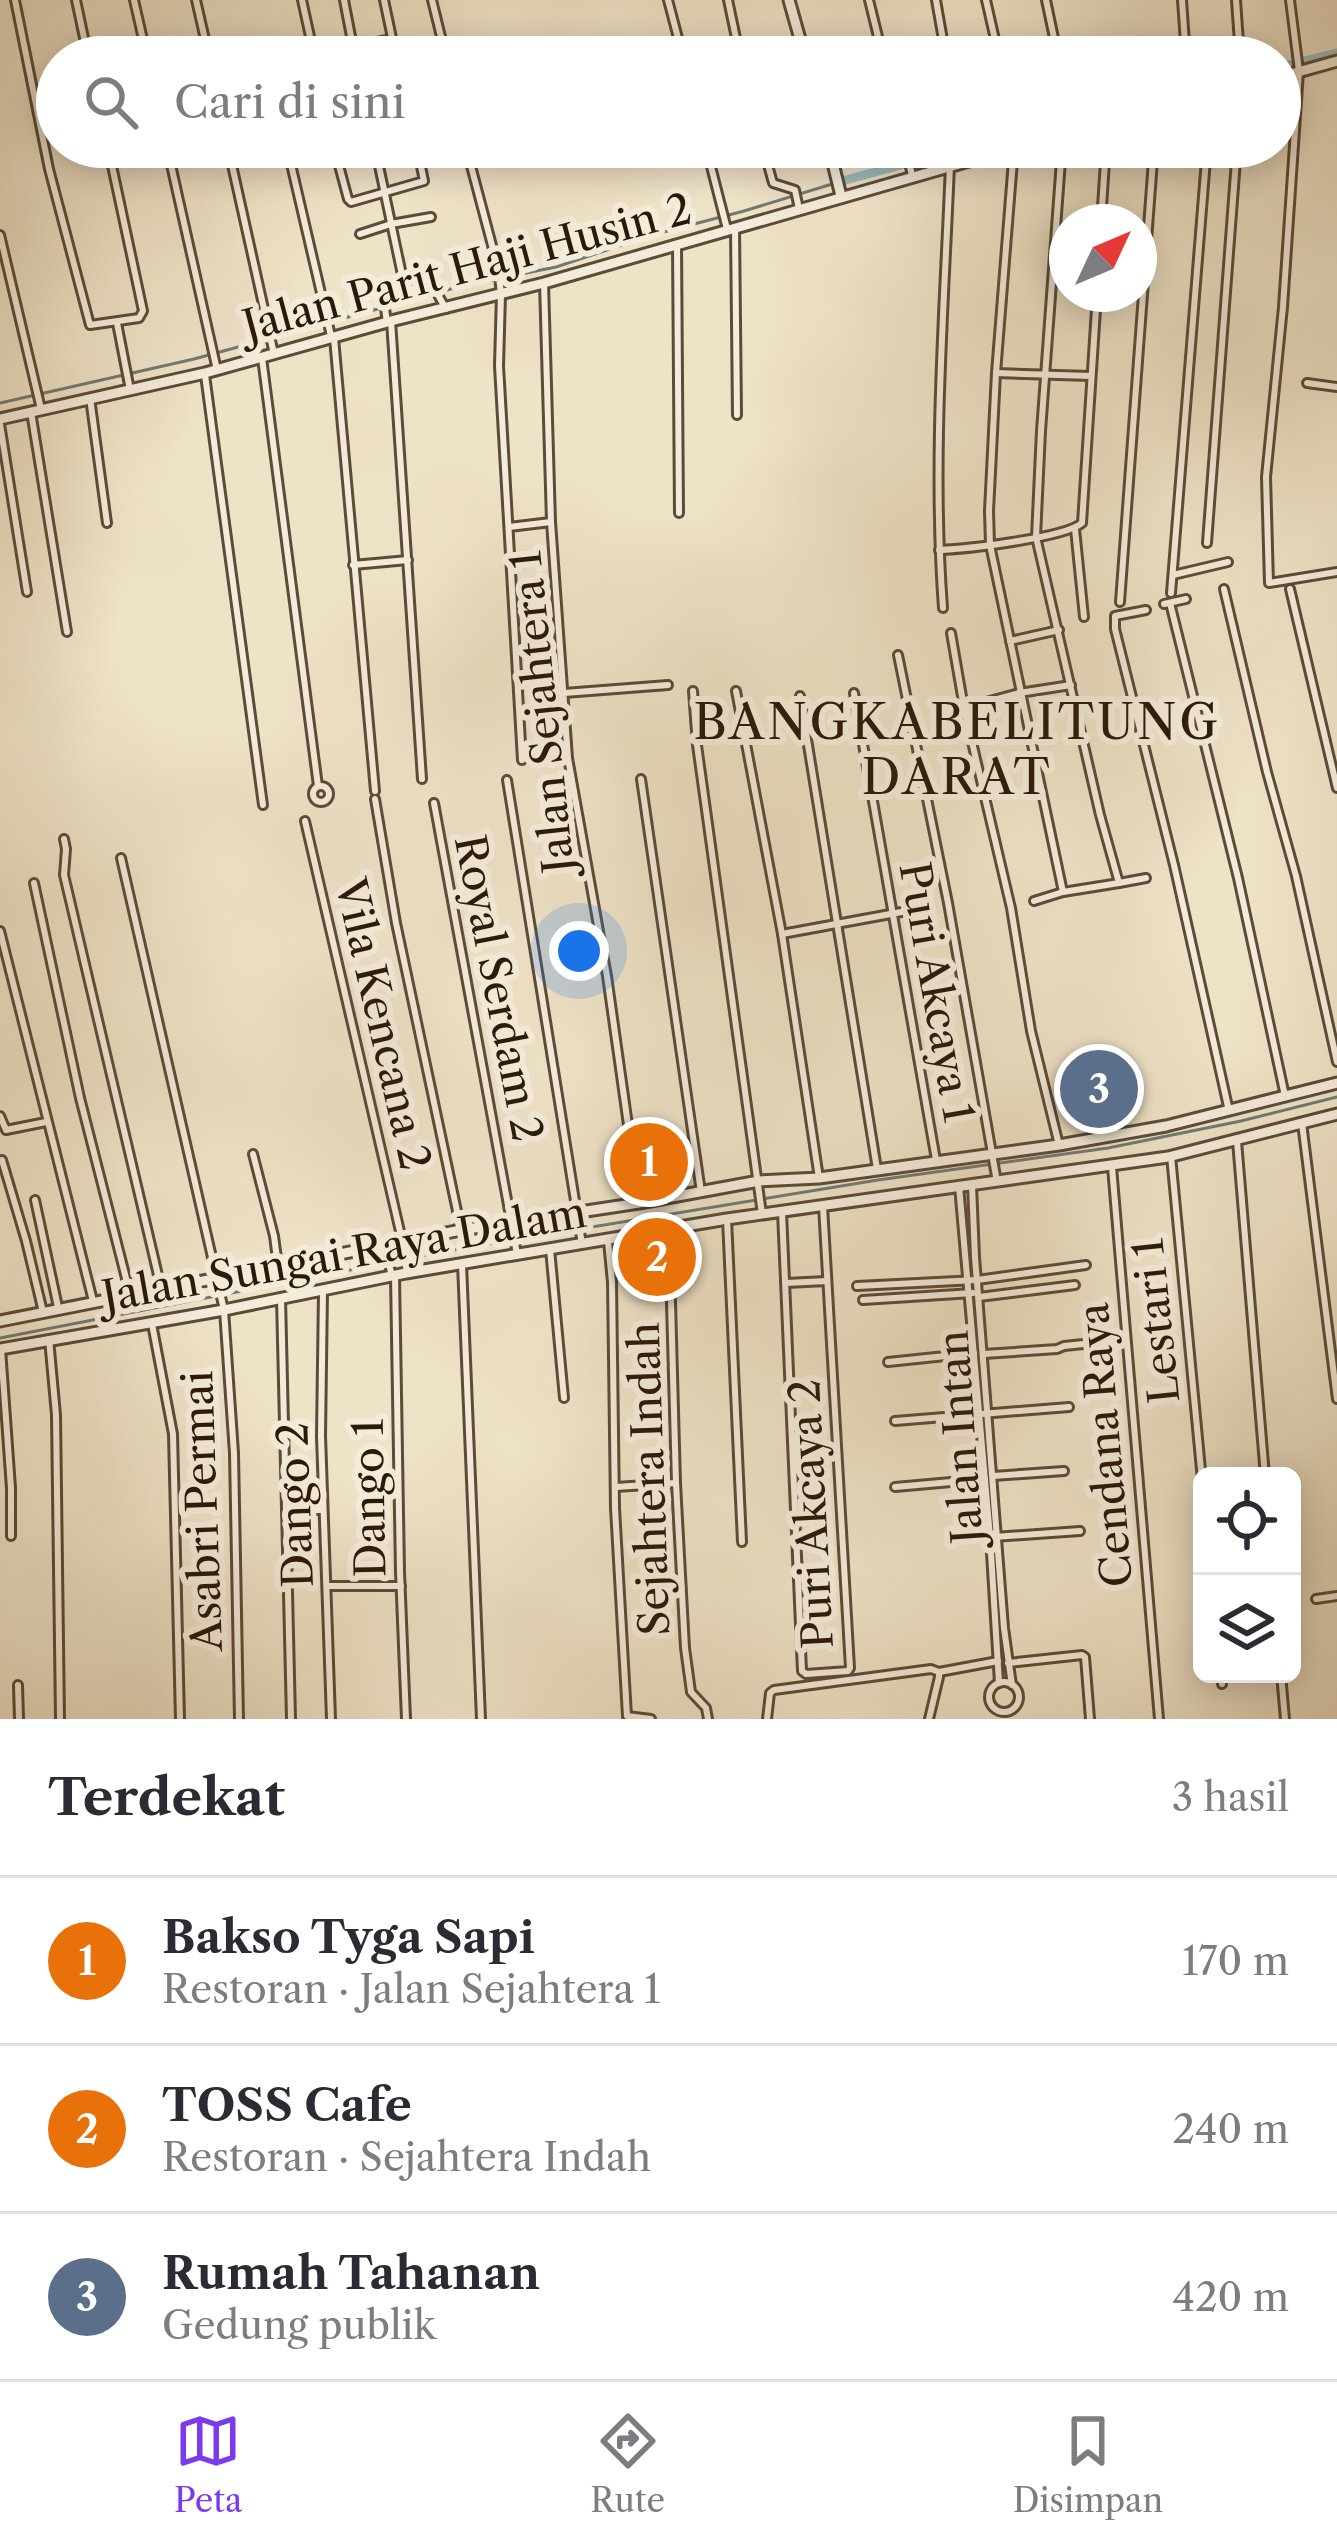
<!DOCTYPE html>
<html lang="id">
<meta charset="utf-8">
<style>
:root{--surface:#fff;--page:#f2f2f3;--text:#2b2b33;--muted:#7c7c81;--line:#e1e1e2;--accent:#7c3aed}
body{margin:0;font-family:"Libre Caslon Text",serif;background:var(--page);color:var(--text)}
.controls{position:absolute;right:36px;bottom:36px;display:grid;overflow:hidden;border-radius:18px;box-shadow:0 6px 30px #0003}
.controls button{width:108px;height:108px;display:grid;place-items:center;padding:0;border:0;border-bottom:3px solid var(--line);background:var(--surface);color:var(--text);font:60px sans-serif}
.compass{position:absolute;left:1049px;top:204px;width:108px;height:108px;border-radius:50%;background:var(--surface);box-shadow:0 6px 30px #0003;rotate:46deg}
.you{position:absolute;left:579px;top:951px;width:42px;height:42px;margin:-30px;border:9px solid #fff;border-radius:50%;background:#1a73e8;box-shadow:0 0 0 18px #1a73e833}
.badge{display:grid;place-items:center;width:78px;height:78px;border-radius:50%;background:var(--accent);color:#fff;font-size:39px;font-weight:700}
.pin{position:absolute;translate:-50% -50%;border:6px solid #fff;box-shadow:0 3px 12px #0006}
.list{margin:0;padding:0;list-style:none}
h2{display:flex;justify-content:space-between;align-items:center;height:156px;margin:0;padding:0 48px;font-size:51px}
h2 small{font-size:39px;font-weight:400;color:var(--muted)}
.list li{display:grid;grid-template-columns:78px 1fr auto;gap:36px;align-items:center;box-sizing:border-box;height:168px;padding:0 48px;border-top:3px solid var(--line)}
.list b{display:block;font-size:45px;white-space:nowrap}
.list p{margin:0;font-size:39px;white-space:nowrap;color:var(--muted)}
.list em{font-size:39px;font-style:normal;color:var(--muted)}
.icon{flex:none;width:66px;height:66px;fill:none;stroke:currentColor;stroke-width:2;stroke-linecap:round;stroke-linejoin:round}
.map{position:relative;flex:none;width:1337px;height:1719px;overflow:hidden}
.search{position:absolute;background:var(--surface);box-shadow:0 6px 30px #0003;left:36px;right:36px;top:36px;height:132px;display:flex;align-items:center;gap:30px;box-sizing:border-box;padding:0 42px;border-radius:66px;color:var(--muted);font-size:45px}
.sheet{height:660px;background:var(--surface)}
nav{display:flex;justify-content:space-around;align-items:center;box-sizing:border-box;height:168px;border-top:3px solid var(--line);background:var(--surface);font-size:33px;color:var(--muted)}
nav a{display:grid;justify-items:center;gap:6px}
nav .on{color:var(--accent)}
.map>svg:first-child{display:block}
</style>
<div class="map">
<svg width="1337" height="1719" viewBox="0 0 1337 1719">
<rect width="100%" height="100%" fill="#eee2c7"/>
<filter id="stains"><feTurbulence type="fractalNoise" baseFrequency=".00167" numOctaves="4"/><feColorMatrix values="0 0 0 0 .2 0 0 0 0 .09 0 0 0 0 .02 0 0 0 .5 -.17"/></filter>
<radialGradient id="worn" r=".72"><stop offset=".6" stop-color="#630" stop-opacity="0"/><stop offset="1" stop-color="#630" stop-opacity=".3"/></radialGradient>
<g fill="none" stroke-linecap="round" stroke-linejoin="round">
<g stroke="#707a75" stroke-width="3">
<polyline points="0,403 194,359 458,287 556,267 652,235 744,211 842,181"/>
<polyline points="0,1338 458,1249 878,1180 1108,1148 1241,1121 1337,1097"/>
</g>
<g stroke="#9ebbbf" stroke-width="9">
<polyline points="1280,67 1337,53"/>
<polyline points="842,181 967,147"/>
</g>
<g stroke="#5c4b37" stroke-width="12">
<g id="minor">
<polyline points="15,0 49,169 90,325 139,318 143,311 108,147"/>
<polyline points="76,0 88,57"/>
<polyline points="134,0 147,57"/>
<polyline points="196,0 209,57"/>
<polyline points="302,0 314,55"/>
<polyline points="344,0 355,57"/>
<polyline points="384,0 396,57"/>
<polyline points="432,0 446,57"/>
<polyline points="668,0 683,57"/>
<polyline points="728,0 740,57"/>
<polyline points="869,0 883,57"/>
<polyline points="936,0 946,57"/>
<polyline points="986,0 999,57"/>
<polyline points="1046,0 1058,57"/>
<polyline points="1182,0 1186,57"/>
<polyline points="1236,0 1240,57"/>
<polyline points="1290,0 1299,71 1283,307 1266,477 1269,583 1337,572"/>
<polyline points="314,55 392,39"/>
<polyline points="167,147 217,370"/>
<polyline points="228,147 274,354"/>
<polyline points="287,147 331,336"/>
<polyline points="334,147 348,199 351,202 424,181 417,147"/>
<polyline points="375,147 405,289"/>
<polyline points="466,147 498,268 501,294 499,366 522,760"/>
<polyline points="706,147 727,229"/>
<polyline points="763,147 773,183 795,190 799,209"/>
<polyline points="905,147 912,175"/>
<polyline points="1014,148 996,373 989,511 990,545 1063,892 1119,883 1100,815 1036,537 1041,431 1062,147"/>
<polyline points="1101,222 1106,147"/>
<polyline points="735,227 737,415"/>
<polyline points="360,234 391,224 431,217"/>
<polyline points="0,235 41,409"/>
<polyline points="677,244 679,513"/>
<polyline points="544,283 551,522 568,758 607,976 639,1203"/>
<polyline points="391,321 422,779"/>
<polyline points="117,323 130,390"/>
<polyline points="387,323 384,301 389,292 433,286 446,309"/>
<polyline points="334,338 375,791"/>
<polyline points="262,358 318,786"/>
<polyline points="996,373 1091,376"/>
<polyline points="205,375 263,805"/>
<polyline points="1307,383 1337,387"/>
<polyline points="90,398 107,523"/>
<polyline points="31,412 67,632"/>
<polyline points="0,424 27,592"/>
<polyline points="509,527 551,522"/>
<polyline points="1075,529 1084,617"/>
<polyline points="1207,543 1237,147"/>
<path d="M939 550C966 549 1064 538 1082 523L1097 294"/>
<polyline points="353,565 408,560"/>
<polyline points="1173,575 1228,562"/>
<polyline points="1224,589 1267,772 1296,876 1337,1062"/>
<polyline points="1290,589 1337,788"/>
<polyline points="1171,593 1207,147"/>
<polyline points="1120,602 1154,147"/>
<polyline points="1170,603 1238,878 1285,1096"/>
<polyline points="1164,604 1186,599"/>
<path d="M943 608C932 461 944 312 950 165"/>
<polyline points="1146,610 1115,616 1115,629 1174,865 1229,1111"/>
<polyline points="951,633 964,708 1011,908 1031,1031 1059,1145"/>
<polyline points="1010,641 1059,630"/>
<polyline points="898,655 948,903 997,1182"/>
<polyline points="693,691 697,745 762,1214"/>
<polyline points="736,691 782,934 819,1178"/>
<polyline points="564,693 668,685"/>
<polyline points="854,693 936,1160"/>
<polyline points="800,696 877,1169"/>
<polyline points="964,708 1019,693 1071,685"/>
<polyline points="641,779 701,1192"/>
<polyline points="507,780 582,1244"/>
<circle cx="321" cy="794" r="8"/>
<polyline points="375,799 396,923 461,1230"/>
<polyline points="434,803 517,1254"/>
<polyline points="305,821 402,1240"/>
<polyline points="64,839 66,849 64,875 161,1288"/>
<polyline points="121,858 224,1310 234,1453 239,1719"/>
<polyline points="34,883 80,1098 130,1294"/>
<polyline points="1119,883 1146,878"/>
<polyline points="1034,901 1063,892"/>
<polyline points="0,931 93,1301"/>
<polyline points="782,934 923,908"/>
<polyline points="0,1116 6,1130 46,1122"/>
<polyline points="1302,1123 1337,1399"/>
<polyline points="1237,1141 1265,1476"/>
<polyline points="253,1154 274,1236 278,1266"/>
<polyline points="1171,1156 1202,1480"/>
<polyline points="2,1160 26,1241 43,1312"/>
<polyline points="1112,1167 1159,1719"/>
<polyline points="972,1185 975,1257 1004,1628 1012,1685"/>
<polyline points="959,1186 990,1537 999,1683"/>
<polyline points="35,1200 58,1307"/>
<polyline points="782,1212 802,1671 806,1674 848,1671 850,1668 823,1206"/>
<polyline points="727,1219 742,1542"/>
<polyline points="669,1230 676,1483 685,1648 691,1692 706,1708 708,1719"/>
<polyline points="608,1241 612,1282 615,1508 627,1716 651,1719"/>
<polyline points="384,1245 392,1276"/>
<polyline points="550,1249 564,1398"/>
<polyline points="462,1264 481,1719"/>
<polyline points="395,1276 400,1572 406,1719"/>
<polyline points="786,1283 827,1281"/>
<polyline points="857,1286 977,1280 1086,1265"/>
<polyline points="323,1291 321,1436 331,1719"/>
<polyline points="979,1297 1075,1285"/>
<polyline points="281,1298 291,1719"/>
<polyline points="863,1300 973,1293"/>
<polyline points="152,1324 173,1434 180,1719"/>
<polyline points="49,1339 56,1415 60,1719"/>
<polyline points="1,1349 11,1488 11,1536"/>
<polyline points="984,1354 1057,1349 1064,1346 1093,1343"/>
<polyline points="888,1362 974,1353"/>
<polyline points="895,1421 1069,1407"/>
<polyline points="993,1476 1064,1471"/>
<polyline points="616,1487 676,1483"/>
<polyline points="895,1487 985,1479"/>
<polyline points="287,1510 323,1510"/>
<polyline points="994,1537 1080,1531"/>
<polyline points="328,1586 401,1586"/>
<polyline points="1316,1599 1337,1596"/>
<polyline points="1008,1663 1082,1655 1085,1657 1090,1719"/>
<polyline points="939,1672 998,1661"/>
<polyline points="1221,1674 1222,1684"/>
<polyline points="1281,1674 1285,1719"/>
<circle cx="1004" cy="1697" r="15"/>
<polyline points="18,1685 19,1719"/>
<polyline points="767,1719 770,1693 774,1690 931,1669 939,1672 939,1677 929,1719"/>
</g>
</g>
<g stroke="#5c4b37" stroke-width="15">
<g id="tertiary">
<polyline points="789,0 805,57"/>
<polyline points="1280,77 1337,61"/>
<polyline points="829,147 841,196"/>
<polyline points="0,419 205,373 391,321 544,283 1018,147"/>
<polyline points="0,1321 461,1230 639,1203 759,1181 819,1178 1059,1145 1166,1126 1337,1083"/>
<polyline points="0,1349 224,1310 406,1273 727,1219 1168,1157 1337,1114"/>
</g>
</g>
<use href="#minor" stroke="#f4ecdb" stroke-width="6"/>
<use href="#tertiary" stroke="#f4ecdb" stroke-width="9"/>
</g>
<g text-anchor="middle" dominant-baseline="central" stroke-width="12" stroke-linejoin="round" paint-order="stroke">
<g font-size="42" fill="#2b1907" stroke="#f4ecdb">
<text transform="translate(467 267) rotate(-15)">Jalan Parit Haji Husin 2</text>
<text transform="translate(542 712) rotate(-96)">Jalan Sejahtera 1</text>
<text transform="translate(499 988) rotate(79)">Royal Serdam 2</text>
<text transform="translate(937 992) rotate(80)">Puri Akcaya 1</text>
<text transform="translate(383 1024) rotate(77)">Vila Kencana 2</text>
<text transform="translate(344 1254) rotate(-10)">Jalan Sungai Raya Dalam</text>
<text transform="translate(1156 1321) rotate(-96)">Lestari 1</text>
<text transform="translate(960 1437) rotate(-94)">Jalan Intan</text>
<text transform="translate(1105 1445) rotate(-95)">Cendana Raya</text>
<text transform="translate(649 1479) rotate(-92)">Sejahtera Indah</text>
<text transform="translate(369 1498) rotate(-91)">Dango 1</text>
<text transform="translate(295 1505) rotate(-92)">Dango 2</text>
<text transform="translate(202 1511) rotate(-92)">Asabri Permai</text>
<text transform="translate(811 1514) rotate(-93)">Puri Akcaya 2</text>
</g>
<g font-size="48" letter-spacing="3" fill="#2b1907" stroke="#f4ecdb">
<text x="957" y="721">BANGKABELITUNG<tspan x="957" dy="55">DARAT</tspan></text>
</g>
</g>
<rect width="100%" height="100%" filter="url(#stains)"/>
<rect width="100%" height="100%" fill="url(#worn)"/>
</svg>
<div class="controls">
<button><svg class="icon" aria-label="locate" viewBox="0 0 24 24"><circle cx="12" cy="12" r="6"/><path d="M12 2v4M12 18v4M2 12h4M18 12h4"/></svg></button>
<button><svg class="icon" aria-label="layers" viewBox="0 0 24 24"><path d="M12 4l9 5-9 5-9-5zM3 14l9 5 9-5"/></svg></button>
</div>
<svg class="compass" viewBox="-18 -18 36 36"><path d="M0-13l5 13h-10z" fill="#e53935"/><path d="M0 13l5-13h-10z" fill="#7c7c81"/></svg>
<div class="you"></div>
<div class="pin badge" style="left:649px;top:1162px;background:#e8710a">1</div>
<div class="pin badge" style="left:657px;top:1257px;background:#e8710a">2</div>
<div class="pin badge" style="left:1099px;top:1089px;background:#5c6f8a">3</div>
<div class="search"><svg class="icon" aria-label="search" viewBox="0 0 24 24"><circle cx="10" cy="10" r="6"/><path d="M15 15l6 6"/></svg>Cari di sini</div>
</div>
<section class="sheet">
<h2>Terdekat<small>3 hasil</small></h2>
<ul class="list">
<li><span class="badge" style="background:#e8710a">1</span><div><b>Bakso Tyga Sapi</b><p>Restoran · Jalan Sejahtera 1</p></div><em>170 m</em></li>
<li><span class="badge" style="background:#e8710a">2</span><div><b>TOSS Cafe</b><p>Restoran · Sejahtera Indah</p></div><em>240 m</em></li>
<li><span class="badge" style="background:#5c6f8a">3</span><div><b>Rumah Tahanan</b><p>Gedung publik</p></div><em>420 m</em></li>
</ul>
</section>
<nav>
<a class="on"><svg class="icon" aria-label="map" viewBox="0 0 24 24"><path d="M3 6l6-2 6 2 6-2v14l-6 2-6-2-6 2zM9 4v14M15 6v14"/></svg>Peta</a>
<a><svg class="icon" aria-label="directions" viewBox="0 0 24 24"><path d="M12 3l9 9-9 9-9-9zM9 14v-3h6M13 9l2 2-2 2"/></svg>Rute</a>
<a><svg class="icon" aria-label="saved" viewBox="0 0 24 24"><path d="M7 4h10v16l-5-4-5 4z"/></svg>Disimpan</a>
</nav>
